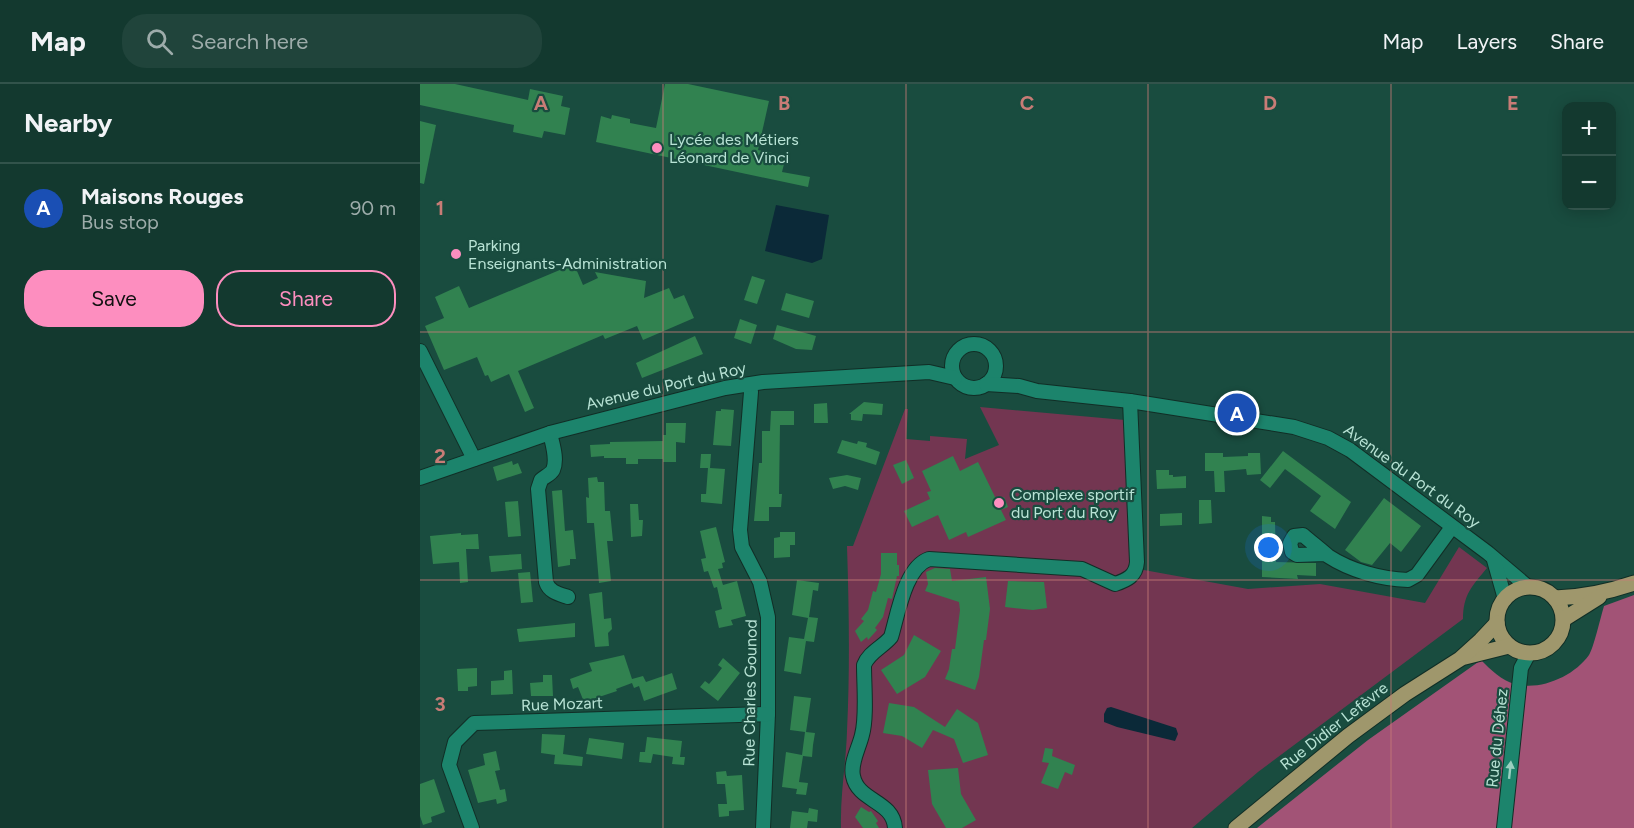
<!DOCTYPE html>
<meta charset="utf-8">
<style>
:root{--surface:#13392f;--page:#20443b;--text:#f1f3f6;--muted:#9dacaa;--line:#32534b;--accent:#fd8ebf}
body{margin:0;font-family:Figtree,sans-serif;background:var(--page);color:var(--text)}
.controls{position:absolute;right:18px;top:18px;display:grid;overflow:hidden;border-radius:12px;box-shadow:0 3px 15px #0003}
.controls button{width:54px;height:54px;display:grid;place-items:center;padding:0;border:0;border-bottom:2px solid var(--line);background:var(--surface);color:var(--text);font:30px sans-serif}
.you{position:absolute;left:849px;top:464px;width:21px;height:21px;margin:-15px;border:4px solid #fff;border-radius:50%;background:#1a73e8;box-shadow:0 0 0 9px #1a73e833}
.badge{display:grid;place-items:center;width:39px;height:39px;border-radius:50%;background:var(--accent);color:#fff;font-size:20px;font-weight:700}
.pin{position:absolute;translate:-50% -50%;border:3px solid #fff;box-shadow:0 2px 6px #0006}
.list{margin:0;padding:0;list-style:none}
h2{display:flex;justify-content:space-between;align-items:center;height:78px;margin:0;padding:0 24px;font-size:26px}
h2 small{font-size:20px;font-weight:400;color:var(--muted)}
.list li{display:grid;grid-template-columns:39px 1fr auto;gap:18px;align-items:center;box-sizing:border-box;height:90px;padding:0 24px;border-top:2px solid var(--line)}
.list b{display:block;font-size:22px;white-space:nowrap}
.list p{margin:0;font-size:20px;white-space:nowrap;color:var(--muted)}
.list em{font-size:20px;font-style:normal;color:var(--muted)}
.actions{display:flex;gap:12px;padding:18px 24px}
.actions a{flex:1;padding:14px 0;border:2px solid var(--accent);border-radius:24px;text-align:center;font-size:21px;color:var(--accent)}
.actions .main{background:var(--accent);color:#111}
.icon{flex:none;width:33px;height:33px;fill:none;stroke:currentColor;stroke-width:2;stroke-linecap:round;stroke-linejoin:round}
.map{position:relative;flex:none;width:1214px;height:744px;overflow:hidden}
header{display:flex;align-items:center;gap:36px;box-sizing:border-box;height:84px;padding:0 30px;background:var(--surface);border-bottom:2px solid var(--line)}
header strong{font-size:28px}
nav{display:flex;gap:33px;margin-inline-start:auto;font-size:21px}
.search{width:420px;height:54px;background:var(--page);display:flex;align-items:center;gap:15px;box-sizing:border-box;padding:0 21px;border-radius:24px;color:var(--muted);font-size:22px}
main{display:flex}
aside{flex:1;background:var(--surface)}
.map>svg:first-child{display:block}
</style>
<header>
<strong>Map</strong>
<div class="search"><svg class="icon" aria-label="search" viewBox="0 0 24 24"><circle cx="10" cy="10" r="6"/><path d="M15 15l6 6"/></svg>Search here</div>
<nav><a>Map</a><a>Layers</a><a>Share</a></nav>
</header>
<main>
<aside>
<h2>Nearby<small></small></h2>
<ul class="list">
<li><span class="badge" style="background:#1a4fb4">A</span><div><b>Maisons Rouges</b><p>Bus stop</p></div><em>90 m</em></li>
</ul>
<div class="actions"><a class="main">Save</a><a>Share</a></div>
</aside>
<div class="map">
<svg width="1214" height="744" viewBox="0 0 1214 744">
<rect width="100%" height="100%" fill="#194c3f"/>
<path fill="#733651" d="M560 323 705 336 713 484 828 505 900 500 1005 519 1039 463 1067 484C1052 502 1043 511 1043 535L838 688 772 744H421C420 711 426 680 427 647 430 585 429 524 427 462H433L485 325H488L486 355 510 357V352L547 355 545 375 579 361Z"/>
<path fill="#a25376" d="M1214 511V744H837L948 656 1061 576C1070 585 1082 597 1095 600 1121 607 1154 592 1169 571 1173 566 1181 532 1184 522Z"/>
<g fill="#0b2938">
<polygon points="356,121 409,131 402,175 392,179 345,167"/>
<polygon points="691,623 756,644 758,650 755,657 697,643 684,638 684,630 687,624"/>
</g>
<g fill="#318250">
<polygon points="0,0 35,0 108,16 110,5 143,12 141,22 150,24 145,51 124,47 122,54 93,48 94,41 0,21"/>
<polygon points="245,0 268,0 349,17 338,66 366,72 362,88 390,93 388,103 176,58 181,32 191,35 192,31 210,35 210,39 236,44"/>
<polygon points="0,37 16,41 4,100 0,99"/>
<polygon points="154,180 163,201 178,194 175,188 226,197 224,214 249,204 254,215 264,211 274,234 223,256 217,242 185,255 183,251 98,287 114,324 105,328 89,290 71,298 68,291 65,292 57,273 24,286 5,242 24,234 15,213 39,202 49,224"/>
<polygon points="332,192 345,196 337,220 324,216"/>
<polygon points="366,209 394,217 389,234 361,226"/>
<polygon points="320,235 337,241 331,260 314,254"/>
<polygon points="357,241 396,252 392,266 376,265 353,255"/>
<polygon points="275,252 283,270 222,294 216,279"/>
<polygon points="444,318 463,320 462,331 443,330 442,337 431,336 431,330 429,330"/>
<polygon points="407,319 408,339 394,339 394,320"/>
<polygon points="301,325 314,326 311,362 293,361 296,327 301,327"/>
<polygon points="351,327 374,327 374,341 360,341 359,410 362,410 361,423 349,423 349,437 334,437 339,379 342,379 342,347 350,347"/>
<polygon points="246,339 266,339 265,359 256,358 256,378 243,378 243,375 218,375 218,380 206,380 206,374 184,374 184,372 171,373 170,361 190,360 190,358 243,357 243,351 246,351"/>
<polygon points="422,356 437,360 438,357 447,359 446,363 460,368 456,381 417,369"/>
<polygon points="863,367 931,418 915,445 890,427 901,412 865,385 850,404 840,396"/>
<polygon points="785,369 803,369 803,373 828,372 828,369 840,369 841,390 827,391 826,385 804,387 805,408 795,408 794,387 785,387"/>
<polygon points="281,370 291,370 290,384 305,385 302,420 281,418 281,410 286,410 288,384 280,384"/>
<polygon points="533,372 540,387 558,378 577,417 584,413 588,423 581,426 586,436 548,453 546,448 529,456 518,431 492,443 484,427 510,415 507,408 511,407 502,387"/>
<polygon points="486,376 494,394 482,400 473,381"/>
<polygon points="92,377 93,381 98,379 102,389 77,397 73,383"/>
<polygon points="736,386 749,386 749,391 753,391 753,393 766,392 766,404 737,405"/>
<polygon points="427,391 441,394 438,406 425,402 413,405 409,394"/>
<polygon points="177,393 178,398 184,398 185,427 190,427 193,457 187,457 191,497 179,499 174,439 167,439 166,413 169,414 168,394"/>
<polygon points="142,406 145,447 153,446 156,475 150,475 150,481 138,483 132,407"/>
<polygon points="964,414 1001,442 981,468 970,459 952,481 941,478 925,466"/>
<polygon points="779,416 791,416 792,439 779,440"/>
<polygon points="98,417 101,452 88,453 85,418"/>
<polygon points="210,420 218,420 219,436 223,436 222,452 211,453"/>
<polygon points="762,429 762,441 740,442 740,430"/>
<polygon points="842,432 851,433 851,438 855,438 856,478 896,479 896,492 877,491 878,495 842,493"/>
<polygon points="296,443 305,478 302,479 303,484 298,485 303,501 317,497 326,532 311,536 313,541 299,544 295,527 302,525 297,503 294,504 288,487 284,488 281,475 286,474 280,447"/>
<polygon points="360,448 375,448 375,461 370,461 370,473 354,474 354,454 360,453"/>
<polygon points="41,449 41,451 58,450 59,465 46,465 48,498 40,499 39,478 13,480 10,452"/>
<polygon points="461,469 477,469 477,481 479,481 479,492 477,492 472,515 468,514 463,533 455,544 457,546 448,556 447,553 441,558 435,547 444,537 441,535 448,526 453,507 456,508 461,490"/>
<polygon points="101,470 102,485 71,488 69,472"/>
<polygon points="515,484 530,485 532,497 566,493 570,525 566,556 564,556 559,593 555,606 525,595 529,585 532,565 535,565 540,526 539,518 505,507 508,500 506,488"/>
<polygon points="110,488 113,518 101,519 98,489"/>
<polygon points="377,496 399,499 398,507 393,506 389,533 398,534 394,558 386,557 381,590 364,587 369,553 384,555 388,534 372,531"/>
<polygon points="588,497 624,498 627,524 613,526 585,523"/>
<polygon points="182,508 184,535 191,534 192,545 188,549 189,562 175,563 169,510"/>
<polygon points="155,539 155,553 99,558 97,545"/>
<polygon points="494,551 521,567 505,593 477,610 461,586 484,571"/>
<polygon points="204,571 212,595 223,592 226,598 252,589 257,605 224,617 219,602 214,604 212,599 196,605 197,607 164,618 158,603 153,605 150,595 172,587 169,579"/>
<polygon points="303,574 320,589 298,617 280,603 285,597 289,600 296,592 302,584 298,581"/>
<polygon points="57,584 57,602 48,603 48,607 38,607 37,585"/>
<polygon points="92,586 93,610 71,611 71,597 84,596 84,587"/>
<polygon points="123,591 132,591 133,612 111,612 110,599 123,598"/>
<polygon points="374,612 391,614 386,648 395,649 393,661 392,673 383,672 379,698 388,699 386,711 376,710 377,705 362,703 366,668 382,671 385,648 370,646"/>
<polygon points="469,619 494,623 525,643 537,625 558,639 568,671 543,679 534,655 513,646 502,664 482,652 463,649"/>
<polygon points="122,650 145,651 143,670 163,673 162,682 134,680 135,671 121,669"/>
<polygon points="227,653 262,657 260,673 265,673 264,681 252,680 253,673 233,670 231,679 219,678 220,668 225,668"/>
<polygon points="169,654 204,659 202,675 166,670"/>
<polygon points="625,664 633,665 632,672 655,681 652,691 645,688 638,705 621,699 629,679 622,678"/>
<polygon points="76,667 80,686 75,687 80,706 85,705 87,717 77,720 76,715 58,719 48,686 65,681 63,670"/>
<polygon points="538,684 541,710 556,736 542,744 526,744 512,720 508,686"/>
<polygon points="306,687 307,692 322,691 324,726 309,727 309,732 299,733 298,720 307,720 305,700 297,700 296,688"/>
<polygon points="14,695 25,728 11,733 12,738 3,741 0,732 0,700"/>
<polygon points="441,723 449,728 451,727 458,737 456,739 459,744 443,744 435,733"/>
<polygon points="389,724 398,726 397,738 388,737 387,744 370,744 372,727 388,729"/>
</g>
<g fill="none" stroke-linecap="round" stroke-linejoin="round">
<g stroke="#112e26" stroke-width="16">
<g id="minor">
<circle cx="554" cy="282" r="22"/>
<polyline points="0,267 54,375"/>
<polyline points="566,300 599,302 617,307 710,317 874,343 908,354 930,366 1068,469 1108,503"/>
<polyline points="330,301 331,308 320,446 322,463 340,498 348,533 348,630 343,744"/>
<path d="M130 349C132 359 138 375 133 386 131 390 124 393 121 396L118 405 126 498C129 508 139 510 148 513"/>
<polyline points="0,394 130,349 305,304 343,298 509,288 535,294"/>
<path d="M906 470 877 471 872 468 870 459 874 452 883 451C891 458 900 465 908 472 931 487 961 495 988 496L997 491 1032 443"/>
<polyline points="1074,476 1085,515"/>
<polyline points="52,744 29,681 35,658 54,639 348,630"/>
<path d="M475 744C473 716 438 718 433 692 430 679 439 664 442 651 447 633 444 602 444 581 449 568 463 563 471 553 478 530 485 483 509 475L662 485 695 500C707 496 716 492 717 478L710 317"/>
<polyline points="1084,744 1101,584 1109,569"/>
</g>
</g>
<g stroke="#112e26" stroke-width="17">
<g id="major">
<circle cx="1110" cy="536" r="33"/>
<path d="M1135 514C1163 513 1188 508 1214 499"/>
<polyline points="1144,535 1179,513"/>
<polyline points="1045,573 1089,562"/>
<polyline points="816,744 928,652 985,610 1040,575 1061,556 1077,539"/>
</g>
</g>
<use href="#minor" stroke="#1c846c" stroke-width="14"/>
<use href="#major" stroke="#9f976c" stroke-width="15"/>
</g>
<defs><path id="oneway-solid" d="M-6-.8H1V-3.2L6.5 0L1 3.2V.8H-6Z" transform="scale(1.5)"/></defs>
<use fill="#99d0c0" href="#oneway-solid" transform="translate(1090 686) rotate(-84)"/>
<path fill="none" stroke="#c87c76" stroke-width="1.5" stroke-opacity="0.55" d="M243 0V744M486 0V744M728 0V744M971 0V744M0 248H1214M0 496H1214"/>
<g fill="#fd8ebf" stroke="#194c3f" stroke-width="2">
<circle cx="237" cy="64" r="6"/>
<circle cx="36" cy="170" r="6"/>
<circle cx="579" cy="419" r="6"/>
</g>
<g text-anchor="middle" dominant-baseline="central" stroke-width="4.5" stroke-linejoin="round" paint-order="stroke">
<g font-size="16" fill="#b8e3d5" stroke="#194c3f" text-anchor="start">
<text x="249" y="55">Lycée des Métiers<tspan x="249" dy="18">Léonard de Vinci</tspan></text>
<text x="48" y="161">Parking<tspan x="48" dy="18">Enseignants-Administration</tspan></text>
<text x="591" y="410">Complexe sportif<tspan x="591" dy="18">du Port du Roy</tspan></text>
</g>
<g font-size="16" fill="#b8e3d5" stroke="#194c3f">
<text transform="translate(246 302) rotate(-13)">Avenue du Port du Roy</text>
<text transform="translate(992 392) rotate(36)">Avenue du Port du Roy</text>
<text transform="translate(330 609) rotate(-89)">Rue Charles Gounod</text>
<text transform="translate(142 620) rotate(-2)">Rue Mozart</text>
<text transform="translate(914 642) rotate(-38)">Rue Didier Lefèvre</text>
<text transform="translate(1077 654) rotate(-84)">Rue du Déhez</text>
</g>
</g>
<g font-size="20" text-anchor="middle" font-weight="bold" fill="#c87c76" stroke="#194c3f" stroke-width="4.5" stroke-linejoin="round" paint-order="stroke">
<text x="121" y="26">A</text>
<text x="364" y="26">B</text>
<text x="607" y="26">C</text>
<text x="850" y="26">D</text>
<text x="1093" y="26">E</text>
<text x="20" y="131">1</text>
<text x="20" y="379">2</text>
<text x="20" y="627">3</text>
</g>
</svg>
<div class="controls">
<button>+</button>
<button>−</button>
</div>
<div class="you"></div>
<div class="pin badge" style="left:817px;top:329px;background:#1a4fb4">A</div>
</div>
</main>
